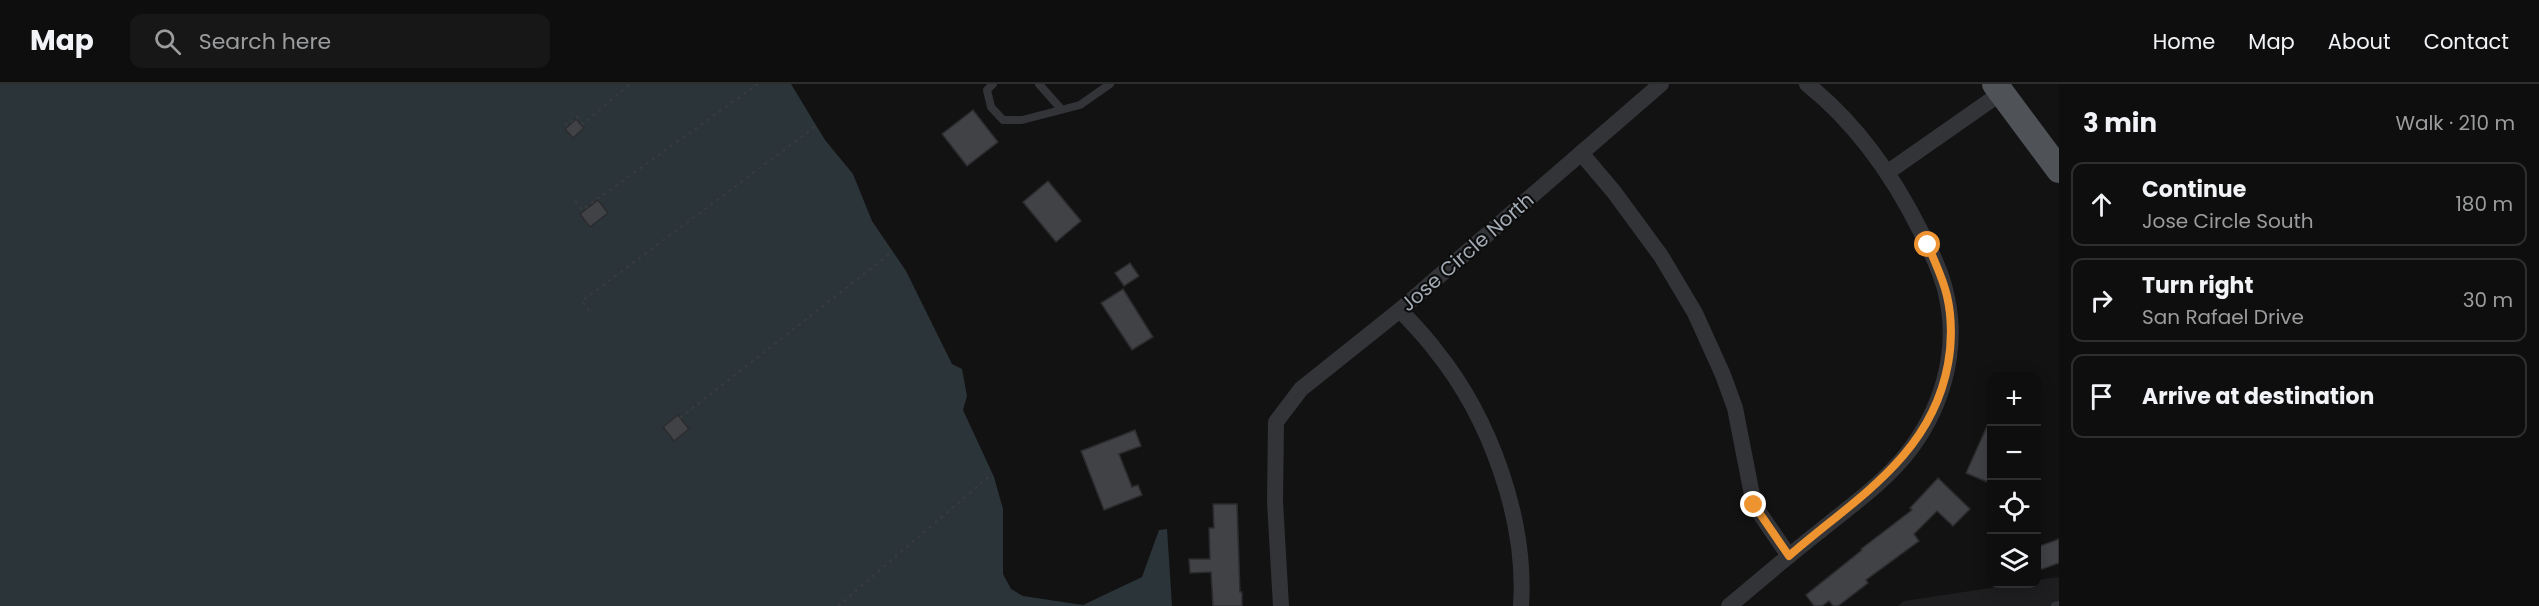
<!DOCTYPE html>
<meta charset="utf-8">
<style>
:root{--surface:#0e0e0e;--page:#171717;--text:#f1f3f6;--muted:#9b9c9e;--line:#2e2e2e}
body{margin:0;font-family:Poppins,sans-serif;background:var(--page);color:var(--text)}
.controls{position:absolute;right:18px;bottom:18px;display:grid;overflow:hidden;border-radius:12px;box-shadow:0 3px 15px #0003}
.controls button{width:54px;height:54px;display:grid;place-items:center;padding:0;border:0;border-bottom:2px solid var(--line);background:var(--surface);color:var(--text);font:30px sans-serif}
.stop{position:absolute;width:18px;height:18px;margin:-14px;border:4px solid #ed9330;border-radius:50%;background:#fff}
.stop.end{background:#ed9330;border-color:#fff;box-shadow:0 2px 6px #0008}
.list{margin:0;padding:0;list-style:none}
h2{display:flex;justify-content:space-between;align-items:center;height:78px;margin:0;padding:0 24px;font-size:26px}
h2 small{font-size:20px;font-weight:400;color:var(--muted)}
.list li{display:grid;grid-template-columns:39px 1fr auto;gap:18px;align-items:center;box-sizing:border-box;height:84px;margin:0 12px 12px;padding:0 12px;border:2px solid var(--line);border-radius:12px}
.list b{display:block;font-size:22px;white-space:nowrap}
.list p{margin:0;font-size:20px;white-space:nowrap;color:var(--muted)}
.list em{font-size:20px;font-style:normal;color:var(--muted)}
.icon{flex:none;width:33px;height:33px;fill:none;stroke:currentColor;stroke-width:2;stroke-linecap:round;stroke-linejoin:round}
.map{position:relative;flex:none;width:2059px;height:522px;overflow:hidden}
header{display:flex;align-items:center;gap:36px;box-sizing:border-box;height:84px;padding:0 30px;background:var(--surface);border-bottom:2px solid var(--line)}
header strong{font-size:28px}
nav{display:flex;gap:33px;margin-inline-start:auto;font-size:21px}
.search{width:420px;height:54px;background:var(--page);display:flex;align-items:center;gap:15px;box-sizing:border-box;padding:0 21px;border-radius:12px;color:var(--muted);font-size:22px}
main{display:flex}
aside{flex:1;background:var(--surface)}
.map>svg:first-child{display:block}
</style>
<header>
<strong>Map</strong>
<div class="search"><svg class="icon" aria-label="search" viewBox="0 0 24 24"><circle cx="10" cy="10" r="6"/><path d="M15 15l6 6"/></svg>Search here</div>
<nav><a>Home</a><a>Map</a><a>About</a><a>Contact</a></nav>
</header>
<main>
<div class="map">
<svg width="2059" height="522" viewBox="0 0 2059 522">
<rect width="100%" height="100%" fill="#121213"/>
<polygon fill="#1e1e20" points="2059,493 2059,522 1898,522 1904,517 2017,500 2036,500 2037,496"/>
<polygon fill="#2b3439" points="0,0 791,0 825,56 853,90 872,137 906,187 952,280 962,285 967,312 963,326 994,393 1003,425 1003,490 1011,505 1023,512 1083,521 1142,493 1159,446 1167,445 1172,522 0,522"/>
<g fill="#414246" stroke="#2c2c2f" stroke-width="1.5">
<polygon points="973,26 998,58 967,82 942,50"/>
<polygon points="576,35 584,44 573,54 565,45"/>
<polygon points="1048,97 1081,137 1056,158 1023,118"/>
<polygon points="598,116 608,129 590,143 580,130"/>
<polygon points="1130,179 1139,192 1124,202 1115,189"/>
<polygon points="1123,205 1153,253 1132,266 1101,219"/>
<polygon points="678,331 689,345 674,357 663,343"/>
<polygon points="1992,331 1992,400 1966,389"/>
<polygon points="1135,346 1141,362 1119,370 1132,403 1138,401 1142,411 1104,426 1081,367"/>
<polygon points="1938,394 1970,425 1953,442 1937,427 1914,450 1919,457 1866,496 1868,499 1838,522 1833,522 1829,517 1822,522 1814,522 1806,511 1862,466 1861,465 1912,426 1910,424"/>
<polygon points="1213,420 1237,420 1240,508 1242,508 1242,522 1213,522 1211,488 1190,489 1189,475 1210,475 1209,444 1214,444"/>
<polygon points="2059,455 2059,479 2037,487 2037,463"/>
</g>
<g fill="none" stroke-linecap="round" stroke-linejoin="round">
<g stroke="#393c3f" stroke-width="2" stroke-dasharray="3 4.5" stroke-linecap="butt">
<polyline points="565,39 567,41 577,33 583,40 630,0"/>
<polyline points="575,117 582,126 758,0"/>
<polyline points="589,227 582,217 816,42"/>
<polyline points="680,334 892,168"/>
<polyline points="838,522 992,390"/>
</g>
<g stroke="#333438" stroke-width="8">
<polyline points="993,0 987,6 991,23 1003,36 1022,36 1080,21 1110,0"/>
<polyline points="1039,0 1061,25"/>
<polyline points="2055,522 2059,521"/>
</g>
<g stroke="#333438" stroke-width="16">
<polyline points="1581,69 1614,108 1661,172 1695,229 1723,291 1735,324 1754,421 1789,472"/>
<polyline points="1888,88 2001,9"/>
<path d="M1400 226C1412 239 1425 252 1436 267 1490 334 1527 436 1521 522"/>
<polyline points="1281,522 1275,418 1276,338 1301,305 1400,226 1661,0"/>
<path d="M1729 522C1759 497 1789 471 1820 447 1849 423 1881 401 1905 372 1941 328 1959 269 1947 214 1943 191 1931 167 1920 146 1892 90 1857 40 1807 0"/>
</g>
<polyline stroke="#4f5257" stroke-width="26" points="1995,0 2059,86"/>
</g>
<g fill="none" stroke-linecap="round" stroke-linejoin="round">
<path stroke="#ed9330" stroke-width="8" d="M1754 421 1789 472C1854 415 1931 373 1948 280 1952 259 1952 233 1947 212 1943 194 1934 177 1928 161"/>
</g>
<g text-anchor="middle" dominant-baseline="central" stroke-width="4.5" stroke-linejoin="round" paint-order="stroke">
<g font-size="20" fill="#a3abb4" stroke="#0d0d0e">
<text transform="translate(1467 168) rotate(-41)">Jose Circle North</text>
</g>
</g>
</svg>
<div class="controls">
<button>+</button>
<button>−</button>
<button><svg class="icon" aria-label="locate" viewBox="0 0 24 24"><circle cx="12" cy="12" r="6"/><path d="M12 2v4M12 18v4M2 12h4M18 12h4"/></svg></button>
<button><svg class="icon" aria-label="layers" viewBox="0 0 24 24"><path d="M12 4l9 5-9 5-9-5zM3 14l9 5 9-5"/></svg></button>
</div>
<div class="stop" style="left:1928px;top:161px"></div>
<div class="stop end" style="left:1754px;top:421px"></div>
</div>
<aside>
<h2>3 min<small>Walk · 210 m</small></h2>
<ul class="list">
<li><svg class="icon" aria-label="ahead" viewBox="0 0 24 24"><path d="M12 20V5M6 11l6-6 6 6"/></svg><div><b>Continue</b><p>Jose Circle South</p></div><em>180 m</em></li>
<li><svg class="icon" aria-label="right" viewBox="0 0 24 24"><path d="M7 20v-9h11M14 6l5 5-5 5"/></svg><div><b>Turn right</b><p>San Rafael Drive</p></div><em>30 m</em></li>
<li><svg class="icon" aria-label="arrive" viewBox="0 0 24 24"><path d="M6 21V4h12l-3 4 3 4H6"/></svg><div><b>Arrive at destination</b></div></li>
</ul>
</aside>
</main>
